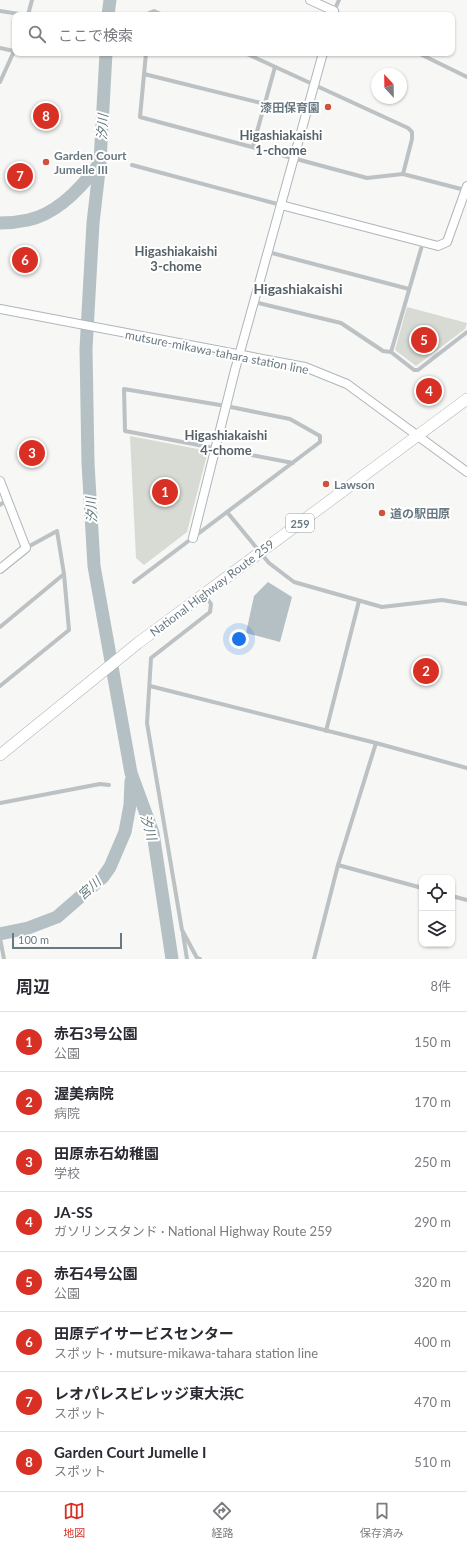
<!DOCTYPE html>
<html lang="ja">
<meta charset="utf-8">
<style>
:root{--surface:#fff;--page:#f7f7f7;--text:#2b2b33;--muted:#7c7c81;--line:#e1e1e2;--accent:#d93025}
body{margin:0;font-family:Lato,"Noto Sans JP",sans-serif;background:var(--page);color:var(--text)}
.controls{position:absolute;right:12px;bottom:12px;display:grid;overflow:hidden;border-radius:8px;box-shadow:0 1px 3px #0004}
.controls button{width:36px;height:36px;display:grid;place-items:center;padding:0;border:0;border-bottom:1px solid var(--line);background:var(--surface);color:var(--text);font:20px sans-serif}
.compass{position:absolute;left:371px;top:68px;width:36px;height:36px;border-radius:50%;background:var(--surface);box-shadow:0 1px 3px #0004;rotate:338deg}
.scale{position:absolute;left:12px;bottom:10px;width:110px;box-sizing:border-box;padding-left:4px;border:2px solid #697982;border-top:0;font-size:11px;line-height:14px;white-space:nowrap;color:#697982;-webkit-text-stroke:3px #fff;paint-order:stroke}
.you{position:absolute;left:239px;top:639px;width:14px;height:14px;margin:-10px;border:3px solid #fff;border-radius:50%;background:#1a73e8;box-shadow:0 0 0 6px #1a73e833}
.badge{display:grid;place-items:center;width:26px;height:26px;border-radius:50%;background:var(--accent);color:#fff;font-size:13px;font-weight:700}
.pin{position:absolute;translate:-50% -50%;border:2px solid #fff;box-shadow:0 1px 4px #0006}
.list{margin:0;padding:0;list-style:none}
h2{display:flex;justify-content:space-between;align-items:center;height:52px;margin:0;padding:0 16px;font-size:17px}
h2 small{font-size:13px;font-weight:400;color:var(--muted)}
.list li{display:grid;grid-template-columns:26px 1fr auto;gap:12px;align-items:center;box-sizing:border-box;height:60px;padding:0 16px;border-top:1px solid var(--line)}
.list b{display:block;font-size:15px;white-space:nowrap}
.list p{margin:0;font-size:13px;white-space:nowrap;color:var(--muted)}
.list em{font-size:13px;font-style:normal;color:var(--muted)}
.icon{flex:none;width:22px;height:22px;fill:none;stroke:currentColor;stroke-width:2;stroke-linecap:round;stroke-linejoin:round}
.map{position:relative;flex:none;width:467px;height:959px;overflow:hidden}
.search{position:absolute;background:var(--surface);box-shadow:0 1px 3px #0004;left:12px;right:12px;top:12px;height:44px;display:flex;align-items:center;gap:10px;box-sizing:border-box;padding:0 14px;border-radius:8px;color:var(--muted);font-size:15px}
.sheet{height:532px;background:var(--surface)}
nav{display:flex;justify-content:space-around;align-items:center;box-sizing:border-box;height:56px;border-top:1px solid var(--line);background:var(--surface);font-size:11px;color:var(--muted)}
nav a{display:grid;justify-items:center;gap:2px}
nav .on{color:var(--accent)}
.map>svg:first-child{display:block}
</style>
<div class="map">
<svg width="467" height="959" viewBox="0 0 467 959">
<rect width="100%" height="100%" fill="#f7f7f5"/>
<g fill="#d7dbd4">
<polygon points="407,307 467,323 465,329 416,366 395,350"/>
<polygon points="130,436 208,451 187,532 144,565 136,558"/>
</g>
<polygon fill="#b4c0c3" points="268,582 292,597 280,642 246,633 254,596"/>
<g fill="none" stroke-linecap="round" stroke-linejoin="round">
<g stroke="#b4c0c3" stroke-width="13">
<polyline points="108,15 110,0"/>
<polyline points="106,53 100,162 93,223 86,349 88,463 94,566 131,773 153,833 172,959"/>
<path d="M0 223C9 223 19 222 28 220 57 214 82 187 99 164"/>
<polyline points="0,934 28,928 57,917 103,877 110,867 125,832 130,805 131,781"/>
</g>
<g stroke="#afb5b9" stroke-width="10">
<g id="secondary">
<polyline points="310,0 334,11 333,15"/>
<polyline points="281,205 438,246 447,242 467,186"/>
<polyline points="0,309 305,367 347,384 467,472"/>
<polyline points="0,481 26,548 0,569"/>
<polyline points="193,538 235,370 323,53"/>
</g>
</g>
<g stroke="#b2b6b9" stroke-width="12">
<polyline id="highway" points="0,755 138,643 467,399"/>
</g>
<g stroke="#bcc1c4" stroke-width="4">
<polyline points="339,0 334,11 342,15"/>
<polyline points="0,11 26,15"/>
<polyline points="28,15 32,0"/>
<polyline points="149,15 149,13 154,11 163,15"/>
<polyline points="0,48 14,51"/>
<polyline points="146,53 140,117 367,178 403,174"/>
<polyline points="245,53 408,128 412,132 412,139 403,174 465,190"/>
<polyline points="418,53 467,77"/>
<polyline points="144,74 265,104"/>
<polyline points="0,82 15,49"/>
<polyline points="253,146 275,67"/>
<polyline points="132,165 281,205"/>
<polyline points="268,252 409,289"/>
<polyline points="254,302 341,323 383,351 391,352 414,370 418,370 467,332"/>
<polyline points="391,352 423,242"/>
<polyline points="0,505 8,499"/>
<polyline points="227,512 269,563 294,582 382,607 442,600 467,604"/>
<polyline points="134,582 320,442 320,436 290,419 226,406 124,389 125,431 293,463"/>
<polyline points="0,627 64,574"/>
<polyline points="0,686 69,630 64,574 57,531 26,548"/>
<polyline points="150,686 376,743 467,768"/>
<polyline points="326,731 359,601"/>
<polyline points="0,803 100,784 109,785"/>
<polyline points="338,865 422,888"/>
<polyline points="452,896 467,900"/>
<polyline points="183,934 187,959"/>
<polyline points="0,938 4,959"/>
<polyline points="200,959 197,958 182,930 147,723 151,658 210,612 211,604 205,595"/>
<polyline points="314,959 338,865 376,743"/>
</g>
<use href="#secondary" stroke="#fff" stroke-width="8"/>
<use href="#highway" stroke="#fff" stroke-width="11"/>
</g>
<g fill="#d0513c" stroke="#fff" stroke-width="1.5">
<circle cx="328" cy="107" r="4"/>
<circle cx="46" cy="162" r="4"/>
<circle cx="326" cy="484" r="4"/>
<circle cx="382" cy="513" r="4"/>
</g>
<g text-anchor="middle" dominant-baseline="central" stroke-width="4" stroke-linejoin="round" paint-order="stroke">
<rect fill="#fff" stroke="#96a1a8" stroke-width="1" x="286" y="514" width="28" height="18" rx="3"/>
<g font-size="11" font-weight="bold" fill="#697982">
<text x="300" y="523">259</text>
</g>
<g font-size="12" font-weight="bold" fill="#697982" stroke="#fff" text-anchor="start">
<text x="320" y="107" text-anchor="end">漆田保育園</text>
<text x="54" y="155">Garden Court<tspan x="54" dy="14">Jumelle III</tspan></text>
<text x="334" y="484">Lawson</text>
<text x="390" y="513">道の駅田原</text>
</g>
<g font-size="12" fill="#697982" stroke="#fff">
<text transform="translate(217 352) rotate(11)">mutsure-mikawa-tahara station line</text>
<text transform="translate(212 588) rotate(-37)">National Highway Route 259</text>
</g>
<g font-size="13" font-style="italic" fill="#657a7e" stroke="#fff">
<text transform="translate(102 127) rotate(-87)">汐川</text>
<text transform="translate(91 510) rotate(-93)">汐川</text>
<text transform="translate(149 827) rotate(74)">汐川</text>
<text transform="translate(89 888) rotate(-42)">宮川</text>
</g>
<g font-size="13" font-weight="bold" fill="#576268" stroke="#fff">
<text x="281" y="135">Higashiakaishi<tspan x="281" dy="15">1-chome</tspan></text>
<text x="176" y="251">Higashiakaishi<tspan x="176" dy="15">3-chome</tspan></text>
<text x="226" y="435">Higashiakaishi<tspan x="226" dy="15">4-chome</tspan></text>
</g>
<g font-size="14" font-weight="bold" fill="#576268" stroke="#fff">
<text x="298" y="288">Higashiakaishi</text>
</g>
</g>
</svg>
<div class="controls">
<button><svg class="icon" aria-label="locate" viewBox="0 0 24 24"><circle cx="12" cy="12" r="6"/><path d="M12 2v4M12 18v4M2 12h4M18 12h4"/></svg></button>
<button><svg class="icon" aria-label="layers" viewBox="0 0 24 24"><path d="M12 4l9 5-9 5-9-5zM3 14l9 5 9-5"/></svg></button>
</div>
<svg class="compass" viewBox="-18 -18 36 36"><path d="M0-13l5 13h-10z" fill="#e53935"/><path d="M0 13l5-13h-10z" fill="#7c7c81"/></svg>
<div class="scale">100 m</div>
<div class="you"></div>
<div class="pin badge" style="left:165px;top:492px">1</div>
<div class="pin badge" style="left:426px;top:671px">2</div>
<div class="pin badge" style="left:32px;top:453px">3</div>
<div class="pin badge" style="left:429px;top:391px">4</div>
<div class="pin badge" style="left:424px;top:340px">5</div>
<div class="pin badge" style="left:25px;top:260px">6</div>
<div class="pin badge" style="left:20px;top:176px">7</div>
<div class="pin badge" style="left:46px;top:116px">8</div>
<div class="search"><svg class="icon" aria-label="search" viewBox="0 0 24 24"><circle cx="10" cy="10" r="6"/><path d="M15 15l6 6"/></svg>ここで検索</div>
</div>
<section class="sheet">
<h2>周辺<small>8件</small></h2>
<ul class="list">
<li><span class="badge">1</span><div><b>赤石3号公園</b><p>公園</p></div><em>150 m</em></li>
<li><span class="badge">2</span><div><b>渥美病院</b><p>病院</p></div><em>170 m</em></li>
<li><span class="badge">3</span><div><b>田原赤石幼稚園</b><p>学校</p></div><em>250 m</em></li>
<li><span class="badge">4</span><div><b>JA-SS</b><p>ガソリンスタンド · National Highway Route 259</p></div><em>290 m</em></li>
<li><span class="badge">5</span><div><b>赤石4号公園</b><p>公園</p></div><em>320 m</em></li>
<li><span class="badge">6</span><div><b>田原デイサービスセンター</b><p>スポット · mutsure-mikawa-tahara station line</p></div><em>400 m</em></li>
<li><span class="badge">7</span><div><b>レオパレスビレッジ東大浜C</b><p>スポット</p></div><em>470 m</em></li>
<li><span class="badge">8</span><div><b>Garden Court Jumelle I</b><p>スポット</p></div><em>510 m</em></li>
</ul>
</section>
<nav>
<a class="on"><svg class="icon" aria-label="map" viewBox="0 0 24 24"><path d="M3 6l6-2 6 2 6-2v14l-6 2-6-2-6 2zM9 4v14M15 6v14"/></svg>地図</a>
<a><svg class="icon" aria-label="directions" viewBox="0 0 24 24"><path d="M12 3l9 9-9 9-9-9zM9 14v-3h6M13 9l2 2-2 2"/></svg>経路</a>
<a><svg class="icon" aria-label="saved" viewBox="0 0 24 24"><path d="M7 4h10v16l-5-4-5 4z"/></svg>保存済み</a>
</nav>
